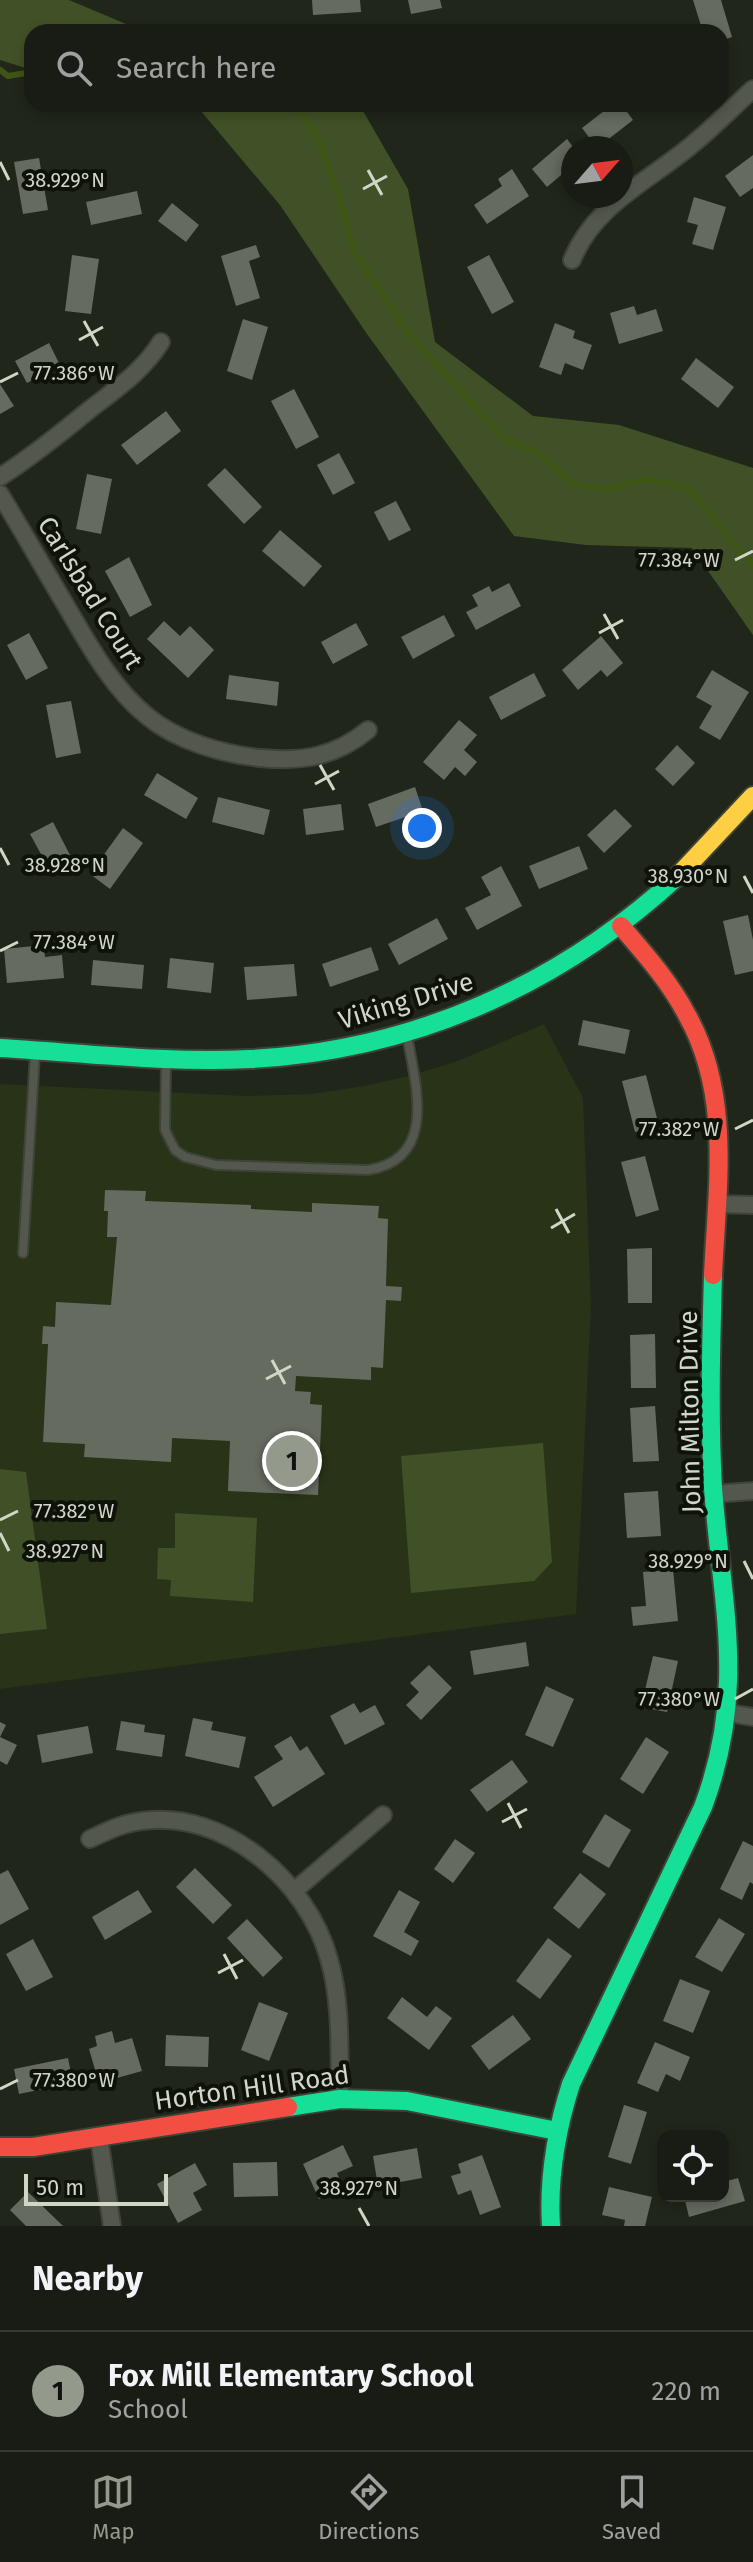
<!DOCTYPE html>
<meta charset="utf-8">
<style>
:root{--surface:#191c14;--page:#22251d;--text:#f1f3f6;--muted:#9fa1a0;--line:#373a34;--accent:#93998b}
body{margin:0;font-family:"Fira Sans",sans-serif;background:var(--page);color:var(--text)}
.controls{position:absolute;right:24px;bottom:24px;display:grid;overflow:hidden;border-radius:16px;box-shadow:0 4px 12px #0003}
.controls button{width:72px;height:72px;display:grid;place-items:center;padding:0;border:0;border-bottom:2px solid var(--line);background:var(--surface);color:var(--text);font:40px sans-serif}
.compass{position:absolute;left:561px;top:136px;width:72px;height:72px;border-radius:50%;background:var(--surface);box-shadow:0 4px 12px #0003;rotate:62deg}
.scale{position:absolute;left:24px;bottom:20px;width:144px;box-sizing:border-box;padding-left:8px;border:4px solid #d0d7c8;border-top:0;font-size:22px;line-height:28px;white-space:nowrap;color:#d0d7c8;-webkit-text-stroke:6px #0e1208;paint-order:stroke}
.you{position:absolute;left:422px;top:828px;width:28px;height:28px;margin:-20px;border:6px solid #fff;border-radius:50%;background:#1a73e8;box-shadow:0 0 0 12px #1a73e833}
.badge{display:grid;place-items:center;width:52px;height:52px;border-radius:50%;background:var(--accent);color:#111;font-size:26px;font-weight:700}
.pin{position:absolute;translate:-50% -50%;border:4px solid #fff;box-shadow:0 2px 8px #0006}
.list{margin:0;padding:0;list-style:none}
h2{display:flex;justify-content:space-between;align-items:center;height:104px;margin:0;padding:0 32px;font-size:34px}
h2 small{font-size:26px;font-weight:400;color:var(--muted)}
.list li{display:grid;grid-template-columns:52px 1fr auto;gap:24px;align-items:center;box-sizing:border-box;height:120px;padding:0 32px;border-top:2px solid var(--line)}
.list b{display:block;font-size:30px;white-space:nowrap}
.list p{margin:0;font-size:26px;white-space:nowrap;color:var(--muted)}
.list em{font-size:26px;font-style:normal;color:var(--muted)}
.icon{flex:none;width:44px;height:44px;fill:none;stroke:currentColor;stroke-width:2;stroke-linecap:round;stroke-linejoin:round}
.map{position:relative;flex:none;width:753px;height:2226px;overflow:hidden}
.search{position:absolute;background:var(--surface);box-shadow:0 4px 12px #0003;left:24px;right:24px;top:24px;height:88px;display:flex;align-items:center;gap:20px;box-sizing:border-box;padding:0 28px;border-radius:24px;color:var(--muted);font-size:30px}
.sheet{height:224px;background:var(--surface)}
nav{display:flex;justify-content:space-around;align-items:center;box-sizing:border-box;height:112px;border-top:2px solid var(--line);background:var(--surface);font-size:22px;color:var(--muted)}
nav a{display:grid;justify-items:center;gap:4px}
nav .on{color:var(--accent)}
.map>svg:first-child{display:block}
</style>
<div class="map">
<svg width="753" height="2226" viewBox="0 0 753 2226">
<rect width="100%" height="100%" fill="#21261a"/>
<polygon fill="#283317" points="544,1024 583,1098 591,1308 576,1614 0,1689 0,1084 246,1096 312,1094 364,1086 409,1076 458,1061"/>
<g fill="#415127">
<polygon points="0,0 69,0 145,32 32,32 32,70 0,60"/>
<polygon points="195,104 359,104 408,189 435,342 533,416 619,425 753,468 753,635 692,548 586,545 514,536 367,334 280,205"/>
<polygon points="543,1443 552,1562 534,1581 411,1593 401,1456"/>
<polygon points="0,1469 26,1472 47,1629 0,1634"/>
<polygon points="175,1513 257,1518 253,1602 170,1596 171,1580 157,1579 158,1548 175,1548"/>
</g>
<g fill="none" stroke-linecap="round" stroke-linejoin="round">
<g stroke="#3f5515" stroke-width="6">
<polyline points="0,70 8,76 32,72"/>
<polyline points="283,104 300,111 318,139 337,191 353,250 409,334 503,438 540,454 573,485 608,489 646,479 690,489 741,554 753,564"/>
</g>
</g>
<g fill="#666b60">
<polygon points="312,0 360,0 361,12 313,15"/>
<polygon points="408,0 440,0 442,8 411,14"/>
<polygon points="693,0 721,0 732,37 721,41 721,32 703,32"/>
<polygon points="613,104 621,104 633,120 597,148 582,128"/>
<polygon points="567,139 573,147 573,165 547,187 532,169"/>
<polygon points="753,155 753,188 740,197 725,176"/>
<polygon points="39,158 48,210 23,214 14,162"/>
<polygon points="512,169 529,196 487,224 474,205 502,186 498,179"/>
<polygon points="137,191 142,214 91,225 86,202"/>
<polygon points="694,197 726,207 713,250 692,244 698,225 687,222"/>
<polygon points="172,203 199,225 186,242 158,221"/>
<polygon points="256,245 260,257 249,261 260,298 236,306 221,256"/>
<polygon points="72,255 99,259 91,314 65,311"/>
<polygon points="489,255 514,302 492,314 467,267"/>
<polygon points="634,306 637,315 656,309 663,331 619,344 610,313"/>
<polygon points="243,319 268,327 252,380 227,371"/>
<polygon points="555,323 575,331 573,338 592,345 583,370 565,363 561,375 539,367"/>
<polygon points="49,343 60,365 27,383 15,361"/>
<polygon points="696,358 734,387 718,408 681,379"/>
<polygon points="0,384 14,406 0,414"/>
<polygon points="294,389 319,437 296,449 271,401"/>
<polygon points="166,411 181,431 137,465 121,445"/>
<polygon points="339,453 355,483 333,495 317,465"/>
<polygon points="225,468 262,507 244,524 207,485"/>
<polygon points="87,474 112,479 101,534 76,529"/>
<polygon points="396,501 411,530 389,541 374,512"/>
<polygon points="280,530 322,566 304,587 262,551"/>
<polygon points="129,557 152,605 130,617 105,571"/>
<polygon points="509,583 521,606 476,630 466,612 478,606 472,595 489,586 492,592"/>
<polygon points="444,615 455,636 413,659 401,637"/>
<polygon points="164,621 180,636 190,626 214,650 188,678 147,639"/>
<polygon points="356,623 368,645 333,664 321,642"/>
<polygon points="29,633 48,668 26,680 7,645"/>
<polygon points="601,636 623,663 607,677 601,670 578,690 562,670"/>
<polygon points="712,670 749,692 720,740 699,728 712,706 696,697"/>
<polygon points="534,673 546,696 501,720 489,697"/>
<polygon points="229,675 279,682 277,706 226,699"/>
<polygon points="71,701 81,753 56,758 46,705"/>
<polygon points="459,720 477,735 464,750 477,762 465,776 455,767 444,780 423,762"/>
<polygon points="677,745 695,763 673,786 655,769"/>
<polygon points="157,773 198,798 186,819 144,795"/>
<polygon points="415,787 423,811 376,827 368,804"/>
<polygon points="218,797 270,810 264,835 212,822"/>
<polygon points="341,804 344,830 306,835 303,809"/>
<polygon points="615,809 632,826 604,853 587,835"/>
<polygon points="53,822 70,855 48,867 30,834"/>
<polygon points="123,828 143,843 110,889 90,874"/>
<polygon points="579,846 588,869 539,889 529,866"/>
<polygon points="501,866 522,906 477,930 465,908 491,895 481,877"/>
<polygon points="748,915 753,940 753,971 735,975 723,921"/>
<polygon points="437,918 448,939 399,965 388,944"/>
<polygon points="44,945 45,957 62,955 64,978 7,983 4,949"/>
<polygon points="371,947 379,970 330,987 322,964"/>
<polygon points="170,958 214,963 211,993 167,988"/>
<polygon points="93,960 144,965 142,989 91,985"/>
<polygon points="294,964 297,996 247,1000 244,967"/>
<polygon points="583,1020 630,1030 625,1054 578,1045"/>
<polygon points="646,1075 659,1126 635,1132 622,1081"/>
<polygon points="645,1156 659,1210 636,1217 621,1162"/>
<polygon points="105,1190 146,1191 145,1201 251,1205 251,1209 312,1212 312,1203 379,1206 378,1218 388,1219 386,1286 402,1287 401,1301 386,1300 383,1368 371,1367 371,1380 296,1376 295,1391 311,1392 310,1404 322,1405 318,1495 228,1491 230,1441 172,1438 171,1462 84,1457 85,1444 43,1442 48,1344 42,1344 43,1326 55,1327 56,1302 111,1305 117,1237 107,1237 108,1211 104,1211"/>
<polygon points="652,1248 652,1303 628,1303 627,1249"/>
<polygon points="655,1334 656,1388 631,1388 630,1335"/>
<polygon points="655,1406 659,1461 633,1462 630,1408"/>
<polygon points="658,1491 661,1536 627,1538 624,1493"/>
<polygon points="673,1569 678,1621 633,1626 631,1607 646,1606 643,1572"/>
<polygon points="526,1642 529,1666 474,1675 470,1651"/>
<polygon points="653,1656 678,1661 667,1712 641,1707"/>
<polygon points="429,1665 452,1688 421,1720 406,1705 419,1692 410,1683"/>
<polygon points="546,1686 574,1699 553,1747 525,1735"/>
<polygon points="354,1703 360,1713 375,1705 385,1724 345,1745 330,1716"/>
<polygon points="193,1718 213,1722 211,1730 246,1737 239,1768 185,1756"/>
<polygon points="121,1721 145,1725 144,1732 165,1735 162,1757 116,1750"/>
<polygon points="0,1722 6,1725 0,1737 17,1745 7,1765 0,1761"/>
<polygon points="88,1726 93,1753 42,1763 37,1735"/>
<polygon points="291,1736 300,1751 307,1746 325,1774 273,1807 254,1777 283,1759 274,1746"/>
<polygon points="646,1737 669,1752 643,1794 620,1779"/>
<polygon points="512,1760 528,1782 487,1812 470,1790"/>
<polygon points="605,1814 631,1830 609,1868 582,1852"/>
<polygon points="455,1839 475,1853 453,1883 434,1869"/>
<polygon points="743,1841 753,1846 753,1884 750,1882 742,1900 720,1889"/>
<polygon points="195,1868 232,1905 213,1924 176,1887"/>
<polygon points="8,1870 29,1909 0,1925 0,1874"/>
<polygon points="580,1873 606,1894 579,1929 553,1908"/>
<polygon points="138,1890 152,1912 105,1940 92,1917"/>
<polygon points="399,1890 420,1902 404,1932 419,1941 411,1956 373,1936"/>
<polygon points="719,1918 745,1934 722,1972 695,1957"/>
<polygon points="247,1919 283,1958 263,1977 227,1938"/>
<polygon points="548,1938 572,1956 540,1999 516,1981"/>
<polygon points="33,1939 53,1977 26,1991 6,1954"/>
<polygon points="680,1979 710,1991 693,2033 663,2021"/>
<polygon points="402,1997 427,2017 436,2006 452,2018 429,2050 387,2018"/>
<polygon points="259,2002 288,2013 269,2061 241,2050"/>
<polygon points="513,2015 531,2039 489,2070 471,2046"/>
<polygon points="112,2031 115,2043 132,2038 142,2071 99,2083 89,2049 97,2046 95,2036"/>
<polygon points="166,2035 209,2037 208,2067 165,2066"/>
<polygon points="655,2042 690,2057 680,2081 666,2074 658,2092 637,2083"/>
<polygon points="68,2058 73,2083 19,2094 14,2069"/>
<polygon points="624,2105 647,2112 631,2164 608,2157"/>
<polygon points="343,2145 353,2166 337,2173 343,2187 319,2199 303,2164"/>
<polygon points="417,2148 422,2178 378,2186 373,2156"/>
<polygon points="482,2155 501,2207 480,2215 471,2190 458,2195 451,2176 461,2173 458,2164"/>
<polygon points="277,2162 278,2196 234,2197 233,2163"/>
<polygon points="195,2163 207,2185 193,2193 202,2210 178,2223 157,2184"/>
<polygon points="738,2178 745,2201 689,2217 684,2196 723,2196 723,2182"/>
<polygon points="609,2187 652,2197 645,2226 624,2226 625,2220 602,2215"/>
<polygon points="28,2192 63,2226 26,2226 10,2210"/>
</g>
<g fill="none" stroke-linecap="round" stroke-linejoin="round">
<g stroke="#3e4338" stroke-width="12">
<g id="lane">
<path d="M166 1061 165 1130 175 1150 185 1157 216 1165 368 1170C439 1159 415 1083 407 1035"/>
<polyline points="23,1253 35,1054"/>
</g>
</g>
<g stroke="#3e4338" stroke-width="20">
<g id="street">
<path d="M572 260C594 206 645 183 688 148 711 130 731 109 753 89"/>
<path d="M0 477C31 457 60 434 89 410 116 389 143 371 161 342"/>
<path d="M0 494C22 530 43 567 65 604 88 643 111 687 147 716 177 741 222 754 260 758 302 762 335 757 368 730"/>
<polyline points="717,1204 753,1205"/>
<polyline points="713,1494 753,1491"/>
<polyline points="728,1713 753,1717"/>
<path d="M90 1839C107 1831 123 1823 142 1821 225 1809 308 1882 329 1959 342 2003 339 2053 340 2099"/>
<polyline points="294,1891 383,1815"/>
<polyline points="99,2137 112,2226"/>
</g>
</g>
<g stroke="#3e4338" stroke-width="22">
<g id="fast">
<path d="M0 1048C83 1053 167 1063 250 1059 411 1051 559 986 678 876"/>
<polyline points="288,2107 340,2099 407,2101 557,2131"/>
<path d="M551 2226C548 2177 556 2131 571 2084L703 1807C747 1690 722 1607 713 1488 709 1417 711 1346 713 1275"/>
</g>
</g>
<g stroke="#3e4338" stroke-width="22">
<polyline id="slow" points="678,876 753,796"/>
</g>
<g stroke="#3e4338" stroke-width="22">
<g id="jam">
<path d="M621 926C645 954 670 982 687 1015 732 1095 717 1187 713 1275"/>
<polyline points="0,2147 33,2147 288,2107"/>
</g>
</g>
<use href="#lane" stroke="#53574d" stroke-width="8"/>
<use href="#street" stroke="#53574d" stroke-width="16"/>
<use href="#fast" stroke="#16e098" stroke-width="18"/>
<use href="#slow" stroke="#ffcf43" stroke-width="18"/>
<use href="#jam" stroke="#f24e42" stroke-width="18"/>
</g>
<path fill="none" stroke="#d0d7c8" stroke-width="3" d="M0 162 9 180M368 170 382 195M363 189 387 176M84 321 98 346M79 340 103 327M0 382 18 373M735 560 753 551M604 614 618 639M599 633 623 620M320 765 334 790M315 784 339 771M0 848 9 865M744 876 753 893M0 951 18 942M735 1129 753 1120M556 1209 569 1233M551 1228 575 1214M272 1360 285 1384M266 1379 291 1366M0 1520 18 1511M0 1533 9 1551M744 1561 753 1579M735 1699 753 1689M508 1803 521 1828M502 1822 527 1809M224 1954 237 1979M218 1973 243 1960M0 2089 18 2080M359 2208 369 2226"/>
<g text-anchor="middle" dominant-baseline="central" stroke-width="8" stroke-linejoin="round" paint-order="stroke">
<g font-size="26" fill="#d0d7c8" stroke="#0e1208">
<text transform="translate(90 593) rotate(58)">Carlsbad Court</text>
<text transform="translate(406 1001) rotate(-17)">Viking Drive</text>
<text transform="translate(690 1412) rotate(-91)">John Milton Drive</text>
<text transform="translate(252 2088) rotate(-8)">Horton Hill Road</text>
</g>
</g>
<g font-size="20" text-anchor="middle" fill="#d0d7c8" stroke="#0e1208" stroke-width="8" stroke-linejoin="round" paint-order="stroke">
<text x="65" y="187">38.929°N</text>
<text x="74" y="380">77.386°W</text>
<text x="679" y="567">77.384°W</text>
<text x="65" y="872">38.928°N</text>
<text x="688" y="883">38.930°N</text>
<text x="74" y="949">77.384°W</text>
<text x="679" y="1136">77.382°W</text>
<text x="74" y="1518">77.382°W</text>
<text x="65" y="1558">38.927°N</text>
<text x="688" y="1568">38.929°N</text>
<text x="679" y="1706">77.380°W</text>
<text x="74" y="2087">77.380°W</text>
<text x="359" y="2195">38.927°N</text>
</g>
</svg>
<div class="controls">
<button><svg class="icon" aria-label="locate" viewBox="0 0 24 24"><circle cx="12" cy="12" r="6"/><path d="M12 2v4M12 18v4M2 12h4M18 12h4"/></svg></button>
</div>
<svg class="compass" viewBox="-18 -18 36 36"><path d="M0-13l5 13h-10z" fill="#e53935"/><path d="M0 13l5-13h-10z" fill="#9fa1a0"/></svg>
<div class="scale">50 m</div>
<div class="you"></div>
<div class="pin badge" style="left:292px;top:1461px">1</div>
<div class="search"><svg class="icon" aria-label="search" viewBox="0 0 24 24"><circle cx="10" cy="10" r="6"/><path d="M15 15l6 6"/></svg>Search here</div>
</div>
<section class="sheet">
<h2>Nearby<small></small></h2>
<ul class="list">
<li><span class="badge">1</span><div><b>Fox Mill Elementary School</b><p>School</p></div><em>220 m</em></li>
</ul>
</section>
<nav>
<a class="on"><svg class="icon" aria-label="map" viewBox="0 0 24 24"><path d="M3 6l6-2 6 2 6-2v14l-6 2-6-2-6 2zM9 4v14M15 6v14"/></svg>Map</a>
<a><svg class="icon" aria-label="directions" viewBox="0 0 24 24"><path d="M12 3l9 9-9 9-9-9zM9 14v-3h6M13 9l2 2-2 2"/></svg>Directions</a>
<a><svg class="icon" aria-label="saved" viewBox="0 0 24 24"><path d="M7 4h10v16l-5-4-5 4z"/></svg>Saved</a>
</nav>
